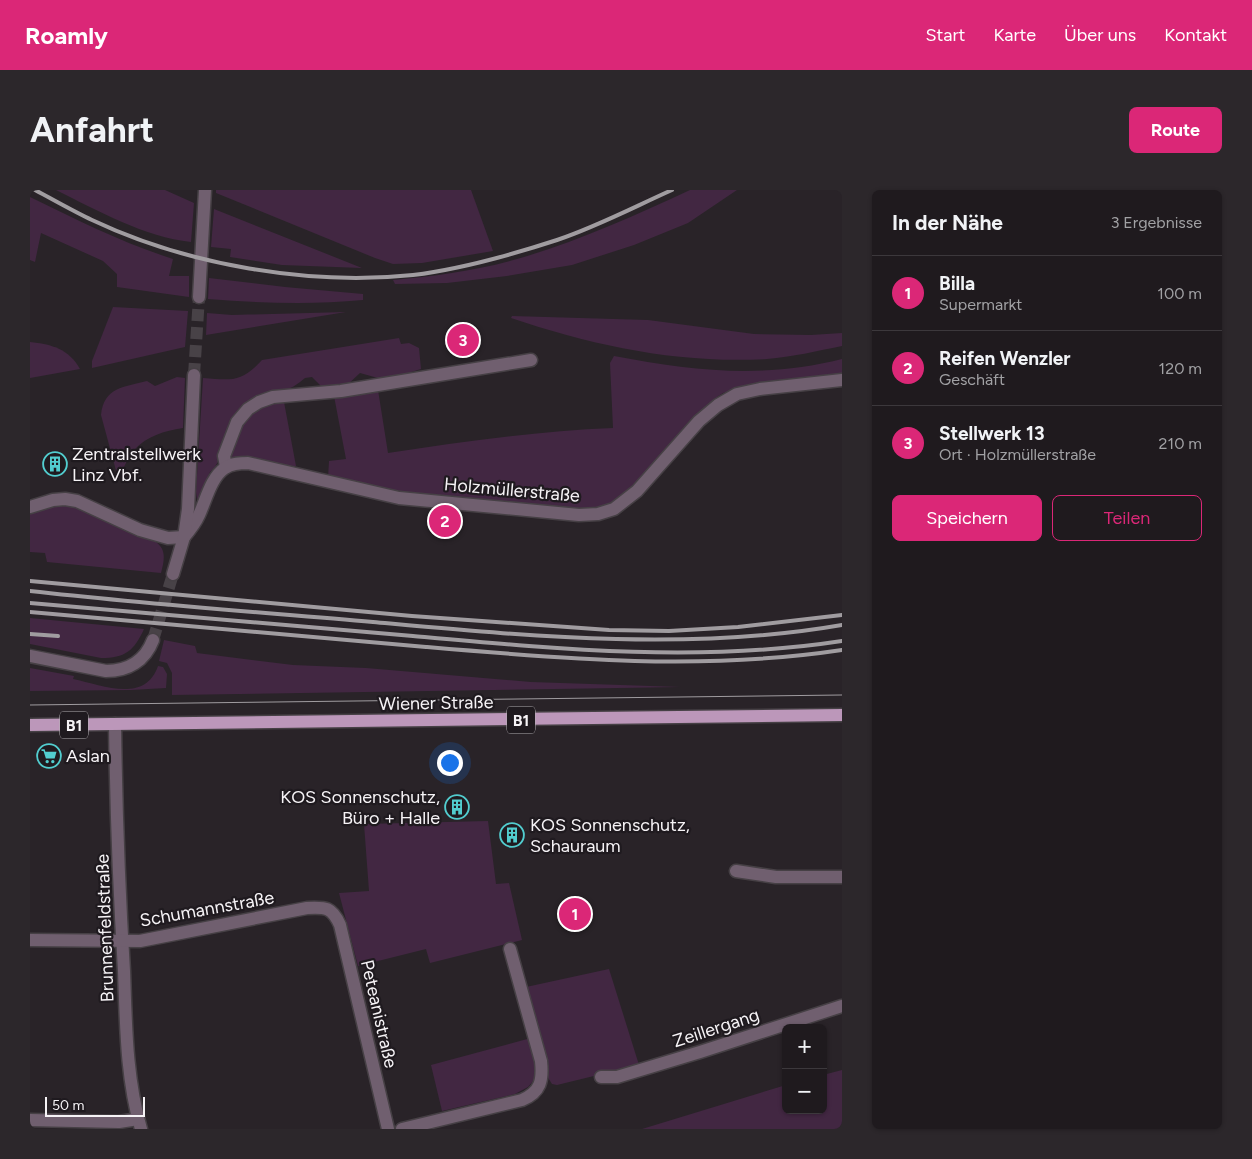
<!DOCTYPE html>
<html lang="de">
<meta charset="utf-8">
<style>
:root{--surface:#1f1a1e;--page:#2c272b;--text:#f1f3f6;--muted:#a1a1a4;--line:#3c383c;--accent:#db2777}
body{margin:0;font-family:Figtree,sans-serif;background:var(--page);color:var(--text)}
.controls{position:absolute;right:15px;bottom:15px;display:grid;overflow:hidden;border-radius:8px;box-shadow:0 1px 4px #0004}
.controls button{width:45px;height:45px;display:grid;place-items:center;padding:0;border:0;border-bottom:1px solid var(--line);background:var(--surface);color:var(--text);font:25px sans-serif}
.scale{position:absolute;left:15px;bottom:12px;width:100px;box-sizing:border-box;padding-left:5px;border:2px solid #f6f3f6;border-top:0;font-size:14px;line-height:18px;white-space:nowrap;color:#f6f3f6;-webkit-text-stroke:4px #1f1a1f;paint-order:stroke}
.you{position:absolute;left:419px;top:572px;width:18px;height:18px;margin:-12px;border:4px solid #fff;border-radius:50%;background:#1a73e8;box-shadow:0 0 0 8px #1a73e833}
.badge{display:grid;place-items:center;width:32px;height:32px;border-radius:50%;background:var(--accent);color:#fff;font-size:16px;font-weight:700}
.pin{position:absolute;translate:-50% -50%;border:2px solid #fff;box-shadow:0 1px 5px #0006}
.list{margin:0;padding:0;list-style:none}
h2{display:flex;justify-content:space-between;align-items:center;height:65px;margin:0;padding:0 20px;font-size:21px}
h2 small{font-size:16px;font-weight:400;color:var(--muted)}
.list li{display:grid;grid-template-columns:32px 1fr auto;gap:15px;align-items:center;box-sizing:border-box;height:75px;padding:0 20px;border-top:1px solid var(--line)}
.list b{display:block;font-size:19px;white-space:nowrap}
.list p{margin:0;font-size:16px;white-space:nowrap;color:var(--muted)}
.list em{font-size:16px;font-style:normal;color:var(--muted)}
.actions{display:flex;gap:10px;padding:15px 20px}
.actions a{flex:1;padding:11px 0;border:1px solid var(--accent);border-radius:8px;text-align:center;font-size:18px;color:var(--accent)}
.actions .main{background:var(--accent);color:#fff}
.map{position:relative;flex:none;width:812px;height:939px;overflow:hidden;border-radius:8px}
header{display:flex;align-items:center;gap:30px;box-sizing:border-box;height:70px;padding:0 25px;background:var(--accent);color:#fff}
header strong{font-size:24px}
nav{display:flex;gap:28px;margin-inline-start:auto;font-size:18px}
.intro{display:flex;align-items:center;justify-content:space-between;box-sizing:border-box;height:120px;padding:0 30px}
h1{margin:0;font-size:35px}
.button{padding:12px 22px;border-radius:8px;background:var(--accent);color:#fff;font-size:18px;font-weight:700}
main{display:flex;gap:30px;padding:0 30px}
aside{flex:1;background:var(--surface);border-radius:8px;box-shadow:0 1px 4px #0004}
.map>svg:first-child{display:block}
</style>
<header>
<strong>Roamly</strong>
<nav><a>Start</a><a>Karte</a><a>Über uns</a><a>Kontakt</a></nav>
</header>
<div class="intro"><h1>Anfahrt</h1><a class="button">Route</a></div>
<main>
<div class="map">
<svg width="812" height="939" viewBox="0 0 812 939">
<rect width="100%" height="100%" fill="#292328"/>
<g fill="#422742">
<path d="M26 0H135L164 13 161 52C115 47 68 21 26 0Z"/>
<polygon points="186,0 441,0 463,61 392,73 363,74 345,68 186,3"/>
<path d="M660 0H707L658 33 604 55 542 75 477 86 417 93 365 94 363 90C407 86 451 80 494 67 551 50 606 25 660 0Z"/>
<path d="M0 7C47 30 93 53 143 69L139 86H159V107L87 97V84L73 71 11 43 5 72 0 70Z"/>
<polygon points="184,19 332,78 252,75 200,67 201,59 181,57"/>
<path d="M179 88 255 97 333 104V110C281 115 230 113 178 109Z"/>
<polygon points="83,117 158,121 155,157 62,178 62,171"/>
<polygon points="316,122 176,145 177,123 202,125"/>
<path d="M482 126 618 130 724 144 781 145 812 143V156C787 161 762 167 737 169 649 174 564 156 481 128Z"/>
<path d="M369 148 371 154 379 153 389 158 391 179 355 190 330 183 316 196 307 198 291 196 282 187 275 188C260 202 241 205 222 210L185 277 180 282 170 308 167 309 166 302 173 188C201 190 211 193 232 170Z"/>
<path d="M0 152C21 154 39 159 50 179L0 188Z"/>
<path d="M584 166C663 181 733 189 812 169V184L716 196 693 203 684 209 675 219C652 245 606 305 575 315 566 318 557 318 548 319L375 302 298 288 299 271 316 269 304 206 348 200 358 263C432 252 507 241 583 238L580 173Z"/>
<path d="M147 187 155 188 153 238C134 241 117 246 104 260 97 268 94 279 88 288L71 225C74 197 94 197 117 191L125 196Z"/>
<path d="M254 212 266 276C244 277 228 263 203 268L200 266 213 229 235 214Z"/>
<path d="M30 314 43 315 87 337 126 352C137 360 134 371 131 383L17 372 15 363 0 362V322Z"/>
<path d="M0 428 114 439C104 461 95 468 71 468L0 454Z"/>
<polygon points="134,450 165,456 167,463 263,475 336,478 501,492 651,497 142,505 142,483 137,473 129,471"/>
<path d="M128 476 133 477 137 484 136 498 101 500 0 501V478L44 486 43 489C72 495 115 514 128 476Z"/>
<polygon points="458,631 466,694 479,693 492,750 400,773 396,759 328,776 309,703 339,701 334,634"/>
<polygon points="579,779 609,875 527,895 522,894 517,886 496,797"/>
<polygon points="501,848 507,872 505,889 498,897 485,904 412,921 401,875"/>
<polygon points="812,880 812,939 612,939 756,895 756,920 793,920 793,885"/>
</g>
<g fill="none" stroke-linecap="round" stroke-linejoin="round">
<g stroke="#484247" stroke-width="12" stroke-dasharray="12 6" stroke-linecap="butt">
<polyline points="164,185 169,107"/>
<polyline points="123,450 143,384"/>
</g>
<g stroke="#464045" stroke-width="15">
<g id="street">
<polyline points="169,107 175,0"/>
<polyline points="196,277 194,266 207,232 218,219 229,212 243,207 311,201 501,170"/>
<path d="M0 317 23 310 35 309 47 311 110 340 138 348 154 347C160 340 165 334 169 325 176 310 181 287 195 278 202 273 211 273 218 273L369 308 549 325 568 324 584 319 607 301 669 231 688 215 707 204 730 199 812 190"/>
<polyline points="143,384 154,347 158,319 164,185"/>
<path d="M0 466 76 481C98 481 115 471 123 450"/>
<path d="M85 534C86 616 89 699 94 781 96 834 96 888 111 939"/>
<polyline points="706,681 746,687 812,687"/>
<path d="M0 750 110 751 277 718C296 717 302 717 310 735L358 939"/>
<polyline points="571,887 587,887 670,862 812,816"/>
<polyline points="0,930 89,932 108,929"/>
<path d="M372 939 492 910C511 902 513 890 511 871L480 759"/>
</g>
</g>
<g stroke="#464045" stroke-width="15">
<polyline id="primary" points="0,535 812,525"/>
</g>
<use href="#street" stroke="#705f6f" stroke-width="12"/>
<use href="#primary" stroke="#bc97ba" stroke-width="12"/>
<polyline stroke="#a09ca0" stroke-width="1" points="0,515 812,505"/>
<g stroke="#a09ca0" stroke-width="4">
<path d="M5 0C24 10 43 21 62 30 157 75 279 96 383 85 432 79 481 65 527 50 566 37 604 17 642 0"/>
<polyline points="0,391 382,426 579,440 639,441 708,437 812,425"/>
<path d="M0 401C114 414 228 422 343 432 498 446 657 462 812 435"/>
<path d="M0 413C128 425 256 435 383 446 526 459 669 473 812 451"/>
<path d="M0 422C132 434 264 446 396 457 535 469 673 481 812 460"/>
<polyline points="0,444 28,446"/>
</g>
</g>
<defs>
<g id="building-ring" transform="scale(1.25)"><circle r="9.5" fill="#1f1a1f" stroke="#52cdcf" stroke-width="1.5"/><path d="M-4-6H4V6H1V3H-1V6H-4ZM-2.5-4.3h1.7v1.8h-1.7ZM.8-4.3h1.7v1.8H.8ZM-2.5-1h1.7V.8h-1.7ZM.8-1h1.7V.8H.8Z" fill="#52cdcf"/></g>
<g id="supermarket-ring" transform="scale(1.25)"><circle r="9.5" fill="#1f1a1f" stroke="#52cdcf" stroke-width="1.5"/><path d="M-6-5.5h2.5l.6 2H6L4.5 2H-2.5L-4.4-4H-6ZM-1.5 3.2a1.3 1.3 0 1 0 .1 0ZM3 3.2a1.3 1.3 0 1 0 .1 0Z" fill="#52cdcf"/></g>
</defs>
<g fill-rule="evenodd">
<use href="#building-ring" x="25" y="274"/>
<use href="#supermarket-ring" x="19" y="566"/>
<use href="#building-ring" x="427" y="617"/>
<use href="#building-ring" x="482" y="645"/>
</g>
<g text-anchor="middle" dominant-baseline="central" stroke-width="4.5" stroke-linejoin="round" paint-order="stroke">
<g fill="#1f1a1f" stroke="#b6b2b6" stroke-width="1">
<rect x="477" y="516.5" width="28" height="27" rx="4"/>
<rect x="30" y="521.5" width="28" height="27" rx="4"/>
</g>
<g font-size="16" font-weight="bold" fill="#f6f3f6">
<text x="491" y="530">B1</text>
<text x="44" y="535">B1</text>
</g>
<g font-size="18" fill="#f6f3f6" stroke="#1f1a1f" text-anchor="start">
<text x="42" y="264">Zentralstellwerk<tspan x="42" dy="21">Linz Vbf.</tspan></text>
<text x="36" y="566">Aslan</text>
<text x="410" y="607" text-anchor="end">KOS Sonnenschutz,<tspan x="410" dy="21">Büro + Halle</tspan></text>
<text x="500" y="635">KOS Sonnenschutz,<tspan x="500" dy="21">Schauraum</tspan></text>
</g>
<g font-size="18" fill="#f6f3f6" stroke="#1f1a1f">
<text transform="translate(482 300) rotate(5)">Holzmüllerstraße</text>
<text transform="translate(406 513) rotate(-1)">Wiener Straße</text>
<text transform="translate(177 719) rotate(-10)">Schumannstraße</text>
<text transform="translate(75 738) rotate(-92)">Brunnenfeldstraße</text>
<text transform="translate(349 824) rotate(77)">Peteanistraße</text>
<text transform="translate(686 838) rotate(-18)">Zeillergang</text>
</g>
</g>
</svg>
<div class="controls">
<button>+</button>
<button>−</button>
</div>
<div class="scale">50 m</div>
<div class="you"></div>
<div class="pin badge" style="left:545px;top:724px">1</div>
<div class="pin badge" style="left:415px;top:331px">2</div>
<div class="pin badge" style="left:433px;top:150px">3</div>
</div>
<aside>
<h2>In der Nähe<small>3 Ergebnisse</small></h2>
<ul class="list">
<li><span class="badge">1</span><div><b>Billa</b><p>Supermarkt</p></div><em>100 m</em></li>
<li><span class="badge">2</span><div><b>Reifen Wenzler</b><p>Geschäft</p></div><em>120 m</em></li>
<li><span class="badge">3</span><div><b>Stellwerk 13</b><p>Ort · Holzmüllerstraße</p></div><em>210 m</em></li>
</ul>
<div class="actions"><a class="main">Speichern</a><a>Teilen</a></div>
</aside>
</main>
